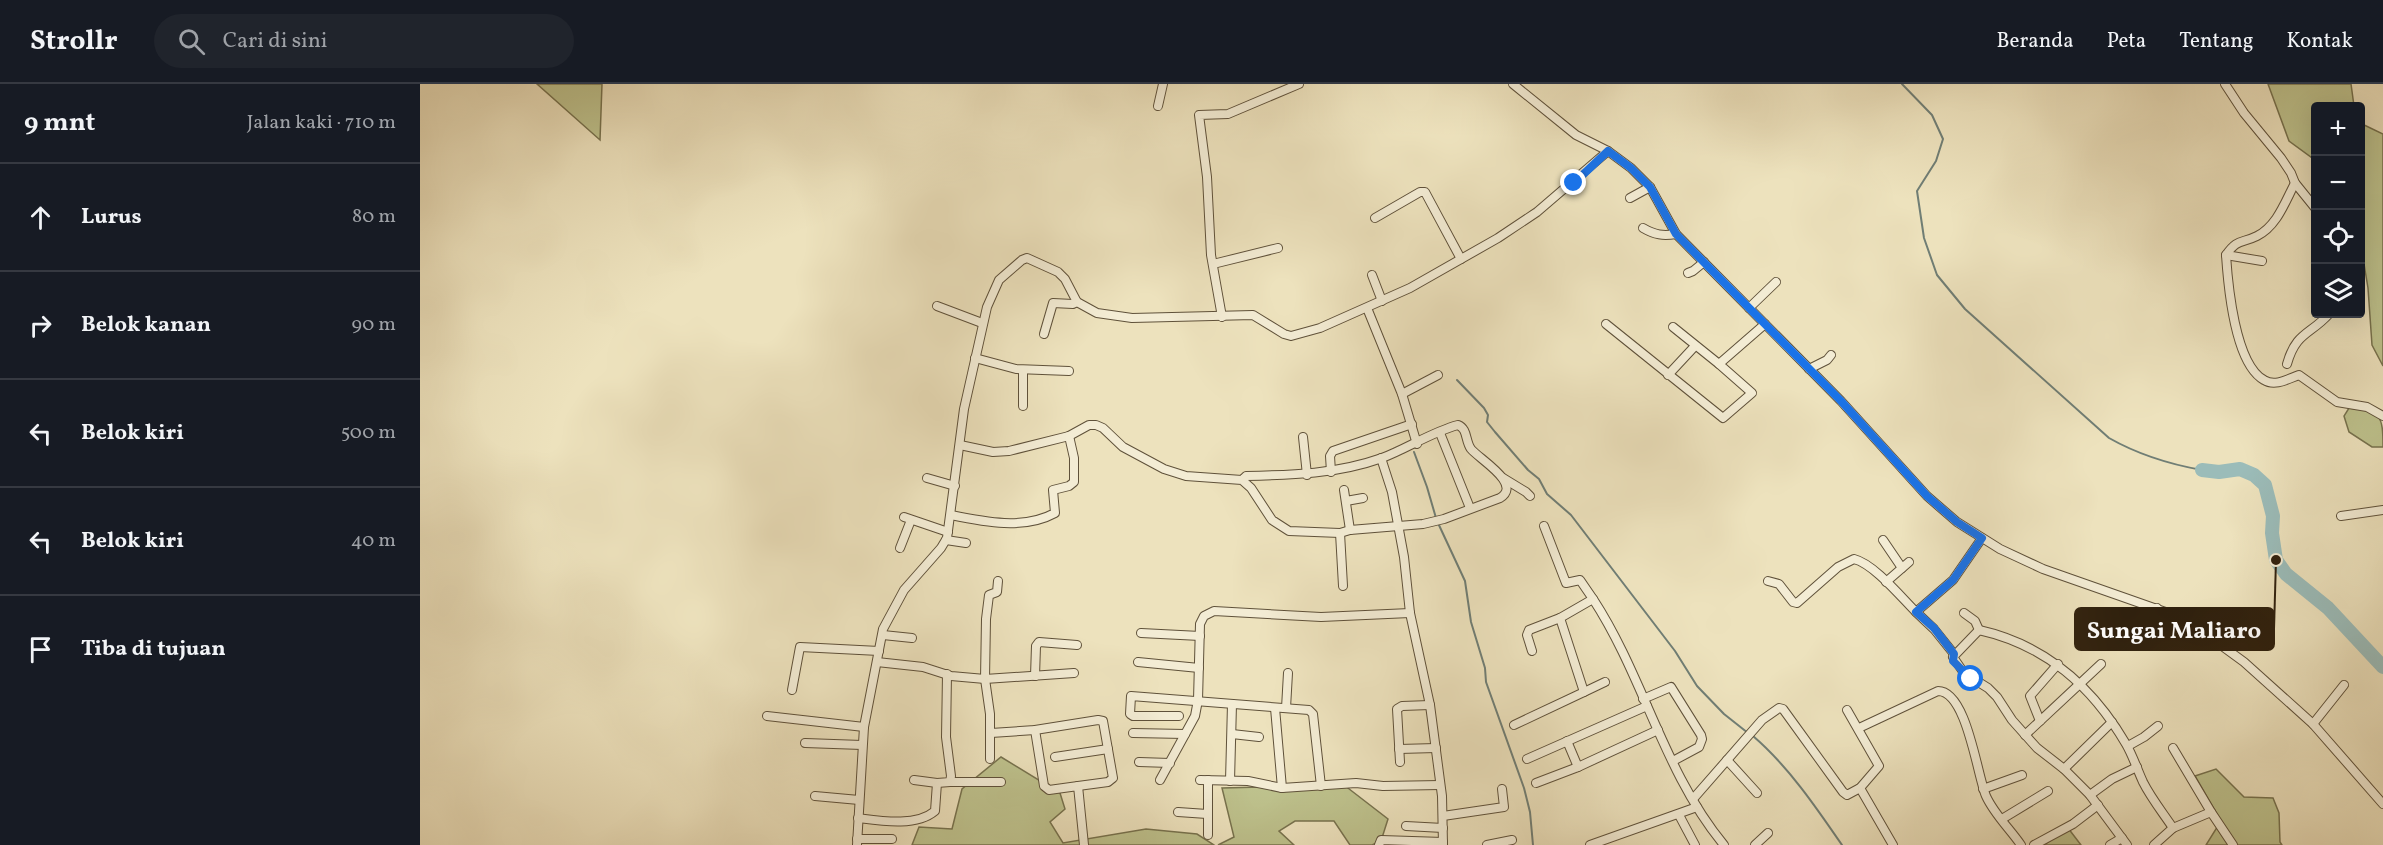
<!DOCTYPE html>
<html lang="id">
<meta charset="utf-8">
<style>
:root{--surface:#171b24;--page:#20242c;--text:#f1f3f6;--muted:#9ea1a6;--line:#363941}
body{margin:0;font-family:Vollkorn,serif;background:var(--page);color:var(--text)}
.controls{position:absolute;right:18px;top:18px;display:grid;overflow:hidden;border-radius:6px;box-shadow:0 6px 24px #0002}
.controls button{width:54px;height:54px;display:grid;place-items:center;padding:0;border:0;border-bottom:2px solid var(--line);background:var(--surface);color:var(--text);font:30px sans-serif}
.stop{position:absolute;width:18px;height:18px;margin:-14px;border:4px solid #1a73e8;border-radius:50%;background:#fff}
.stop.end{background:#1a73e8;border-color:#fff;box-shadow:0 2px 6px #0008}
.list{margin:0;padding:0;list-style:none}
h2{display:flex;justify-content:space-between;align-items:center;height:78px;margin:0;padding:0 24px;font-size:26px}
h2 small{font-size:20px;font-weight:400;color:var(--muted)}
.list li{display:grid;grid-template-columns:39px 1fr auto;gap:18px;align-items:center;box-sizing:border-box;height:108px;padding:0 24px;border-top:2px solid var(--line)}
.list b{display:block;font-size:22px;white-space:nowrap}
.list em{font-size:20px;font-style:normal;color:var(--muted)}
.icon{flex:none;width:33px;height:33px;fill:none;stroke:currentColor;stroke-width:2;stroke-linecap:round;stroke-linejoin:round}
.map{position:relative;flex:none;width:1963px;height:761px;overflow:hidden}
header{display:flex;align-items:center;gap:36px;box-sizing:border-box;height:84px;padding:0 30px;background:var(--surface);border-bottom:2px solid var(--line)}
header strong{font-size:28px}
nav{display:flex;gap:33px;margin-inline-start:auto;font-size:21px}
.search{width:420px;height:54px;background:var(--page);display:flex;align-items:center;gap:15px;box-sizing:border-box;padding:0 21px;border-radius:33px;color:var(--muted);font-size:22px}
main{display:flex}
aside{flex:1;background:var(--surface)}
.map>svg:first-child{display:block}
</style>
<header>
<strong>Strollr</strong>
<div class="search"><svg class="icon" aria-label="search" viewBox="0 0 24 24"><circle cx="10" cy="10" r="6"/><path d="M15 15l6 6"/></svg>Cari di sini</div>
<nav><a>Beranda</a><a>Peta</a><a>Tentang</a><a>Kontak</a></nav>
</header>
<main>
<aside>
<h2>9 mnt<small>Jalan kaki · 710 m</small></h2>
<ul class="list">
<li><svg class="icon" aria-label="ahead" viewBox="0 0 24 24"><path d="M12 20V5M6 11l6-6 6 6"/></svg><div><b>Lurus</b></div><em>80 m</em></li>
<li><svg class="icon" aria-label="right" viewBox="0 0 24 24"><path d="M7 20v-9h11M14 6l5 5-5 5"/></svg><div><b>Belok kanan</b></div><em>90 m</em></li>
<li><svg class="icon" aria-label="left" viewBox="0 0 24 24"><path d="M17 20v-9H6M10 6l-5 5 5 5"/></svg><div><b>Belok kiri</b></div><em>500 m</em></li>
<li><svg class="icon" aria-label="left" viewBox="0 0 24 24"><path d="M17 20v-9H6M10 6l-5 5 5 5"/></svg><div><b>Belok kiri</b></div><em>40 m</em></li>
<li><svg class="icon" aria-label="arrive" viewBox="0 0 24 24"><path d="M6 21V4h12l-3 4 3 4H6"/></svg><div><b>Tiba di tujuan</b></div></li>
</ul>
</aside>
<div class="map">
<svg width="1963" height="761" viewBox="0 0 1963 761">
<rect width="100%" height="100%" fill="#ede2bd"/>
<filter id="stains"><feTurbulence type="fractalNoise" baseFrequency=".00333" numOctaves="4"/><feColorMatrix values="0 0 0 0 .2 0 0 0 0 .09 0 0 0 0 .02 0 0 0 .5 -.17"/></filter>
<radialGradient id="worn" r=".72"><stop offset=".6" stop-color="#630" stop-opacity="0"/><stop offset="1" stop-color="#630" stop-opacity=".3"/></radialGradient>
<g fill="#bec28d" stroke="#77724e" stroke-width="1.5">
<polygon points="117,0 182,0 180,56"/>
<polygon points="1848,0 1931,0 1934,22 1896,22 1895,76 1869,57"/>
<polygon points="1940,39 1963,50 1963,282 1952,261 1948,204 1941,162"/>
<path d="M1929 324C1961 327 1963 331 1963 363H1952L1929 348 1924 332Z"/>
<polygon points="581,673 640,709 645,725 630,738 643,759 726,745 777,750 794,761 492,761 499,743 532,745 542,705"/>
<polygon points="1796,685 1824,713 1853,714 1859,729 1860,758 1862,761 1786,761 1801,737 1775,692"/>
<polygon points="924,701 968,735 961,757 952,761 930,761 914,737 875,737 859,747 874,761 798,761 814,753 802,704"/>
<polygon points="1648,744 1661,761 1624,761"/>
</g>
<g fill="none" stroke-linecap="round" stroke-linejoin="round">
<g stroke="#707e75" stroke-width="2">
<path d="M1482 0 1512 31 1523 55 1516 77 1497 107 1504 154 1517 191 1545 225 1689 354C1719 371 1748 380 1782 386"/>
<polyline points="1037,296 1064,324 1068,331 1067,338 1075,348 1108,386 1119,395 1127,410 1151,431 1255,567 1277,602 1304,630 1328,649"/>
<polyline points="994,368 1007,403 1016,434"/>
<polyline points="1018,439 1045,497 1051,538 1065,584 1066,598 1104,704 1110,728 1113,761"/>
<path d="M1333 652C1368 682 1396 723 1422 761"/>
</g>
<polyline stroke="#9bbcb9" stroke-width="14" points="1782,386 1799,388 1820,385 1834,391 1845,401 1853,432 1852,449 1856,476 1866,490 1908,524 1963,583"/>
<g stroke="#5f513a" stroke-width="10">
<g id="minor">
<polyline points="1093,0 1156,51 1188,67 1211,84 1230,103 1256,150 1421,317 1507,412 1537,438 1580,465 1623,485 1754,531 1798,559 1824,578 1893,640 1963,720"/>
<polyline points="1805,0 1824,29 1861,74 1871,89 1875,99 1896,125"/>
<polyline points="738,22 743,0"/>
<path d="M1875 99C1865 118 1857 142 1837 152 1821 160 1818 154 1806 171 1808 201 1815 280 1844 296 1855 303 1868 295 1879 291L1917 318 1947 323 1963 332"/>
<polyline points="1210,114 1230,103"/>
<polyline points="955,134 1000,108 1005,108 1041,175"/>
<path d="M1223 144C1235 151 1243 152 1256 150"/>
<polyline points="1806,171 1842,177"/>
<polyline points="793,180 858,164"/>
<polyline points="1268,189 1273,187 1284,178"/>
<polyline points="952,191 962,217"/>
<polyline points="517,222 562,239"/>
<polyline points="947,224 982,310 997,360"/>
<polyline points="1329,224 1356,198"/>
<polyline points="802,233 791,171 787,93 779,31 808,30 879,0"/>
<polyline points="1186,240 1303,334 1332,309 1299,280 1345,240"/>
<polyline points="1253,243 1299,280"/>
<polyline points="624,250 633,219 653,220 657,218"/>
<polyline points="555,274 596,285 649,287"/>
<path d="M1867 280C1876 248 1890 251 1909 230"/>
<polyline points="1389,285 1407,276 1411,271"/>
<polyline points="1248,291 1275,262"/>
<polyline points="982,310 1018,291"/>
<polyline points="603,322 603,286"/>
<polyline points="1020,349 1050,424"/>
<polyline points="883,353 887,391"/>
<path d="M540 361 573 368 589 367 649 352 669 341H676L683 344 703 363 744 385 766 392 822 396 831 404 852 436 869 447 920 449 930 446 1003 440 1024 435 1080 414C1103 400 1059 375 1051 365 1045 357 1048 345 1038 341 1014 347 986 365 962 374 917 390 873 391 826 392L822 396"/>
<polyline points="961,374 972,408 984,473 990,529 1010,621 1022,712 1023,761"/>
<polyline points="911,388 910,372 913,367 992,340"/>
<polyline points="507,394 535,402"/>
<polyline points="1083,394 1106,408 1110,412"/>
<polyline points="924,406 930,446"/>
<polyline points="926,417 943,414"/>
<path d="M531 431C565 438 604 446 635 429L633 406 649 402 654 398V374L649 352"/>
<polyline points="1921,432 1963,426"/>
<polyline points="484,433 528,448"/>
<polyline points="1124,442 1146,499 1160,496 1173,515"/>
<polyline points="920,449 923,502"/>
<polyline points="526,456 546,459"/>
<polyline points="1463,456 1482,484"/>
<polyline points="480,464 491,436"/>
<path d="M1348 497 1359 500 1373 518 1377 519 1418 483 1434 475C1454 480 1481 513 1496 528L1533 496 1562 454"/>
<polyline points="1466,498 1489,478"/>
<polyline points="1496,528 1514,545 1534,570"/>
<polyline points="1544,529 1555,537 1559,546"/>
<polyline points="721,549 780,552"/>
<polyline points="463,551 492,554"/>
<polyline points="1710,552 1737,524"/>
<polyline points="1112,567 1107,551 1109,546 1140,534"/>
<polyline points="457,578 503,583 531,592 565,595 654,589"/>
<polyline points="718,578 779,584"/>
<polyline points="615,592 616,562 619,558 657,561"/>
<polyline points="372,606 380,563 459,567"/>
<polyline points="1164,608 1185,598"/>
<polyline points="1223,615 1251,603 1281,651 1282,655 1279,663 1253,677"/>
<polyline points="855,624 862,704"/>
<polyline points="866,624 868,589"/>
<polyline points="347,632 444,643"/>
<polyline points="759,632 713,632 710,630 711,612 889,626 893,630 901,702"/>
<polyline points="1620,637 1610,612 1638,580"/>
<polyline points="1893,640 1924,601"/>
<path d="M1094 641 1164 608 1140 534 1173 515C1224 593 1244 689 1304 761"/>
<path d="M1439 644 1518 607C1547 607 1557 691 1566 712 1574 730 1590 745 1601 761"/>
<polyline points="615,646 624,702 629,706 658,702 664,761"/>
<polyline points="571,649 615,646 678,636 683,637 693,694 688,698 658,702"/>
<polyline points="713,649 765,650"/>
<polyline points="812,650 839,653"/>
<polyline points="1605,651 1681,580"/>
<polyline points="1147,657 1158,683"/>
<polyline points="385,659 442,661"/>
<polyline points="1708,662 1724,653 1738,642"/>
<polyline points="1753,664 1791,728"/>
<polyline points="979,665 1016,664"/>
<polyline points="635,673 688,665"/>
<polyline points="570,675 570,630 565,595 566,535 569,511 577,508 578,497"/>
<polyline points="1107,675 1227,622"/>
<polyline points="1307,676 1337,709"/>
<polyline points="719,678 750,679"/>
<polyline points="980,678 977,625 982,622 1010,621"/>
<polyline points="1644,685 1692,638"/>
<polyline points="494,696 517,699"/>
<polyline points="740,696 775,632 778,616 780,540 784,532 794,527 901,533 990,529"/>
<polyline points="780,696 828,697 862,704 936,699 963,702 1020,701"/>
<polyline points="788,696 788,751"/>
<polyline points="810,697 812,620"/>
<polyline points="530,698 581,698"/>
<polyline points="1116,699 1158,683 1238,646"/>
<polyline points="1440,704 1473,761"/>
<polyline points="1563,705 1602,691"/>
<polyline points="1670,711 1692,695 1717,683"/>
<polyline points="395,712 439,716"/>
<polyline points="1273,715 1342,636 1359,624 1363,625 1423,708 1427,711 1440,704 1459,682 1427,626"/>
<polyline points="758,728 787,730"/>
<polyline points="1259,731 1275,761"/>
<polyline points="1023,732 1084,723 1082,705"/>
<path d="M438 734C461 737 496 743 515 727L517 699 530 698 531 692 526 653 527 590"/>
<polyline points="1582,735 1628,707"/>
<polyline points="986,742 1023,744"/>
<polyline points="437,755 472,755"/>
<polyline points="437,761 444,643 463,545 484,506 521,464 527,454 544,325 567,223 579,196 602,176 607,174 638,188 645,195 657,218 677,229 712,234 833,231 864,250 871,252 900,244 990,204 1078,154 1117,128 1188,67"/>
<polyline points="959,761 961,756 1023,758"/>
<polyline points="1067,761 1092,756"/>
<polyline points="1170,761 1277,723"/>
<polyline points="1335,761 1348,749"/>
<polyline points="1614,761 1653,740 1678,721"/>
<polyline points="1690,761 1702,754"/>
<path d="M1707 761 1670 711 1644 685 1617 664 1592 636 1577 613 1568 604 1544 589 1533 573 1559 546C1626 561 1672 602 1706 660 1713 672 1717 685 1723 698 1731 714 1743 729 1753 744"/>
<polyline points="1734,761 1753,744 1791,728 1813,761"/>
</g>
</g>
<use href="#minor" stroke="#f3ecd4" stroke-width="8"/>
</g>
<g fill="none" stroke-linecap="round" stroke-linejoin="round">
<polyline stroke="#1a73e8" stroke-width="8" points="1154,99 1188,67 1211,84 1230,103 1256,150 1421,317 1507,412 1537,438 1562,454 1533,496 1496,528 1514,544 1534,570 1533,577 1551,595"/>
</g>
<path fill="none" stroke="#30210e" stroke-width="2" d="M1856 476L1854 545"/>
<circle fill="#30210e" stroke="#f3ecd4" stroke-width="2" cx="1856" cy="476" r="6"/>
<rect fill="#30210e" stroke="#30210e" stroke-width="2" x="1655" y="524" width="199" height="42" rx="6"/>
<g font-size="24" text-anchor="middle" font-weight="bold" fill="#fff">
<text x="1754" y="554">Sungai Maliaro</text>
</g>
<rect width="100%" height="100%" filter="url(#stains)"/>
<rect width="100%" height="100%" fill="url(#worn)"/>
</svg>
<div class="controls">
<button>+</button>
<button>−</button>
<button><svg class="icon" aria-label="locate" viewBox="0 0 24 24"><circle cx="12" cy="12" r="6"/><path d="M12 2v4M12 18v4M2 12h4M18 12h4"/></svg></button>
<button><svg class="icon" aria-label="layers" viewBox="0 0 24 24"><path d="M12 4l9 5-9 5-9-5zM3 14l9 5 9-5"/></svg></button>
</div>
<div class="stop" style="left:1551px;top:595px"></div>
<div class="stop end" style="left:1154px;top:99px"></div>
</div>
</main>
